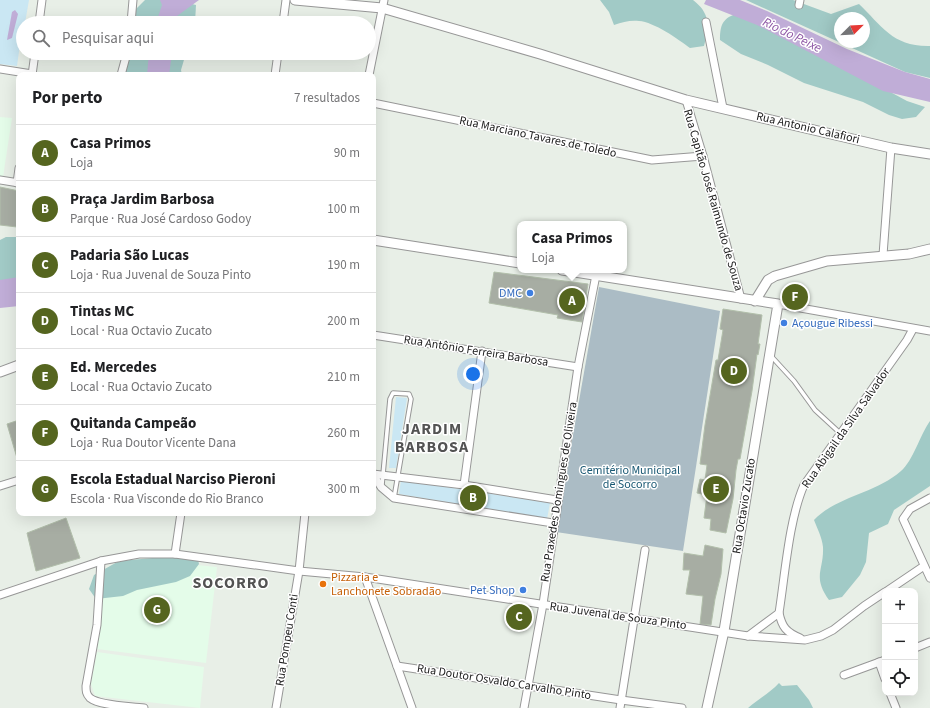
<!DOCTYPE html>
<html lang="pt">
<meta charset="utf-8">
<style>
:root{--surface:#fff;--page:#f2f2f2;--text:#202124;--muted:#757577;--line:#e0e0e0;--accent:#55651f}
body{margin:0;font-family:"Source Sans 3",sans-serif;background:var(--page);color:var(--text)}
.controls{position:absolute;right:12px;bottom:12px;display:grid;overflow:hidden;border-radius:8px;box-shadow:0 4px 16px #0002}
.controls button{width:36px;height:36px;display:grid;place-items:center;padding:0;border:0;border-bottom:1px solid var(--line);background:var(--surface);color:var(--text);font:20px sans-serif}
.compass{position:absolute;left:834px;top:12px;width:36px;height:36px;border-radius:50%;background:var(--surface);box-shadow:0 4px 16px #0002;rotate:66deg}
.you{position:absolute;left:473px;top:374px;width:14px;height:14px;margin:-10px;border:3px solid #fff;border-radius:50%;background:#1a73e8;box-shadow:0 0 0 6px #1a73e833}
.badge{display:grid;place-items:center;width:26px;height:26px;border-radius:50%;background:var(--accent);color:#fff;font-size:13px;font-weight:700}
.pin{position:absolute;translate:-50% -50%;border:2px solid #fff;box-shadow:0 1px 4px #0006}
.popup{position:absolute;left:517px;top:221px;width:110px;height:52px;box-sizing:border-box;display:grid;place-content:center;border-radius:8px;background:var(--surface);filter:drop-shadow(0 1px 3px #0005);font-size:13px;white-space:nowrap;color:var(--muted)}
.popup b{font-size:15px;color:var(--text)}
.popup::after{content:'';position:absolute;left:50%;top:100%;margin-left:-8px;border:8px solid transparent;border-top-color:var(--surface)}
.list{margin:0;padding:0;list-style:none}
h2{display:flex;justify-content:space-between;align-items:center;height:52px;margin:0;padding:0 16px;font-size:17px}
h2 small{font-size:13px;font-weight:400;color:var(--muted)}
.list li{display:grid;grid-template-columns:26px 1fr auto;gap:12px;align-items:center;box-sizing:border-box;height:56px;padding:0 16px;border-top:1px solid var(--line)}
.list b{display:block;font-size:15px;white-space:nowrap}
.list p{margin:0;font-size:13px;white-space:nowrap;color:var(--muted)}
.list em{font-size:13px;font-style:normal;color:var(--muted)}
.icon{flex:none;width:22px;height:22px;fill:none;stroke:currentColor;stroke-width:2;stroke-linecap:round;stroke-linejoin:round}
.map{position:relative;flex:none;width:930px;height:708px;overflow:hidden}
.search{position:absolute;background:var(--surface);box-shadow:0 4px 16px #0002;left:16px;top:16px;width:360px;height:44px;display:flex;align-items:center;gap:10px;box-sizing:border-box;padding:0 14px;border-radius:22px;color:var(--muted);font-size:15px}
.panel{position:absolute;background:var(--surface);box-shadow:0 4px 16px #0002;left:16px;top:72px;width:360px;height:444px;border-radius:8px}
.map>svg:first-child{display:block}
</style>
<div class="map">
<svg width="930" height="708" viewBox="0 0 930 708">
<rect width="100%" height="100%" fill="#e8efe7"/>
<g fill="#e4fce9">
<polygon points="0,117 12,118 3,177 0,177"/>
<polygon points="147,560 217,567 206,663 97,649 106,572"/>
<polygon points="97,652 204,667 200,708 95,696 91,684"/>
</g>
<g fill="#a1cac6" fill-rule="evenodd">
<polygon points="145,0 164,0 163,11 157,23 132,23 136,9"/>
<path d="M600 0H693C710 13 710 26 704 46L690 48C678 39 654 22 639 21 630 20 623 22 614 25L609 12Z"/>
<path d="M746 0H793L831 14 859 4C882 26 893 47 930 46V78L905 72ZM840 18H864V42H840Z"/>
<polygon points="184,2 196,5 195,23 174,23 176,5"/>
<path d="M742 12 907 101 925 107 916 117 902 119 889 115 863 102 804 83 768 65 741 54 720 40C720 22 724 17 742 12Z"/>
<polygon points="125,53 154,53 151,75 119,75"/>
<polygon points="169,53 186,53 181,70 182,75 165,75"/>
<polygon points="6,237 19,237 19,287 0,293 0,240"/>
<path d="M930 421V486L894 510 888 524 869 533 866 562 860 575 842 597 829 600C812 576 824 571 823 547 822 537 817 528 814 520 837 496 875 494 901 471 913 461 920 435 930 421Z"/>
<polygon points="186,555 197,555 199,564 190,576 176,582 137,590 123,596 96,599 89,589 94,575 119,561"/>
<path d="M779 683 782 686 797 685 809 700 813 708H748C758 699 770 693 779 683Z"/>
</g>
<polygon fill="#abbcc5" points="599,287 720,311 683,551 556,532"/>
<g fill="#cae7f3">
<polygon points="0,0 29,0 25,23 23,23 17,66 0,64"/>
<polygon points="396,397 407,398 396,468 389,468"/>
<polygon points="401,480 550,503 547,519 399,494"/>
</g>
<g fill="#c0add7">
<polygon points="160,0 199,0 177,16 176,23 156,23 162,5"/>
<polygon points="706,0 740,0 767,11 847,49 905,72 930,79 930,102 883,91 757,25 704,4"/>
<polygon points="15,10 18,14 12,38 7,40 12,12"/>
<polygon points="149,53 172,53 169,75 147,75"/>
<polygon points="19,277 19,306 0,308 0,280"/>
</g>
<g fill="#a7ada3" stroke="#b2bfab">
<polygon points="0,187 19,191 17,227 0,225"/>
<polygon points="494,272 588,284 582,322 557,318 558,315 489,303"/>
<polygon points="723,309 762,315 758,344 760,344 758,355 757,354 752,391 740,459 738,459 736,470 733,499 726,533 710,530 711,519 704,518 707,495 697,493 700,479 705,480 707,465 700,464 705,425 716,360 718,360 723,330 720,329"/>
<polygon points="19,420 19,457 17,458 7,424"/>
<polygon points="66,518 80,558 36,571 27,533"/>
<polygon points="705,545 723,549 721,574 715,599 711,625 700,624 703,596 686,594 690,570 683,570 684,553 703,556"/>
</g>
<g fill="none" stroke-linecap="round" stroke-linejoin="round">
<g stroke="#979797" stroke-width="5.5">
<g id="service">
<polyline points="771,356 794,381 815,410 840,433"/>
<polyline points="382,485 390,399 393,393 409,394 411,399 394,498"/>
</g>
</g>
<g stroke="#979797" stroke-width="9">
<g id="minor">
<polyline points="799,5 800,0"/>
<polyline points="706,22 723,108"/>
<polyline points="39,23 42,0"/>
<polyline points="131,23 133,0"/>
<polyline points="283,23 286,0"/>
<polyline points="0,69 32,74"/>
<polyline points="32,75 35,53"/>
<polyline points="121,75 127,53"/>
<polyline points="275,75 278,53"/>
<polyline points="369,75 384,0"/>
<polyline points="686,100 703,156 741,299"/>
<polyline points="373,103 652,160 703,156"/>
<polyline points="0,180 19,183"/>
<polyline points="17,183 19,168"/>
<polyline points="883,255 891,148"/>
<polyline points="778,304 930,331"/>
<polyline points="373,335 578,367"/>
<polyline points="373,474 381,487 394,498 553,523"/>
<polyline points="373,474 464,485 557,500"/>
<polyline points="464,485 482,351"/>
<polyline points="0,486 19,480"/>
<polyline points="930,498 910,509 903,519 930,578"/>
<polyline points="175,554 181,513"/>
<path d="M101 561 97 625 86 686C86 691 86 694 90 698 100 706 131 706 144 708"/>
<polyline points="365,577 412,708"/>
<polyline points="887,591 924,566"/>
<polyline points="0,595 101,561 139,554 175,554 299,571 365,577 748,636 805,640 821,636 833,630 864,606 885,592"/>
<path d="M779 613C782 627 786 632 800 638"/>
<path d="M748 636 779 613C785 575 789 519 804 485L907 340 913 329"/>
<polyline points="915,648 930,642"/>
<polyline points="879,662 885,679"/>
<polyline points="397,666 621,700 682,708"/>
<polyline points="844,675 885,660"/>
<polyline points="890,693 896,708"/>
<polyline points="276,708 299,571 305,513"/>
<polyline points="524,708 543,604 578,367 596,275"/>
<polyline points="620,708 645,550"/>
</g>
</g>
<g stroke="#979797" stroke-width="11">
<g id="tertiary">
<polyline points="295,0 382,8 540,54 686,100 891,148 930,154"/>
<polyline points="373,240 520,263"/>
<polyline points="562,270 778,304 724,631 707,708"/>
<polyline points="755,301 768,280 775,276 827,261 909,254 930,249"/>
<polyline points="0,372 19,365"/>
</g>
</g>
<use href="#service" stroke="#fff" stroke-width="3.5"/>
<use href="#minor" stroke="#fff" stroke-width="7"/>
<use href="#tertiary" stroke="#fff" stroke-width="9"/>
</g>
<g fill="#3f7fe0" stroke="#fff" stroke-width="1.5">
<circle cx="530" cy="293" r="4"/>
<circle cx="784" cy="323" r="4"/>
<circle cx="523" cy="590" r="4"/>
</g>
<circle fill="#e8710a" stroke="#fff" stroke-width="1.5" cx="323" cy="584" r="4"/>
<g text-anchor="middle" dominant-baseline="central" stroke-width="3" stroke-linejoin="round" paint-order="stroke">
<g font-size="12" fill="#202020" stroke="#fff">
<text transform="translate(808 128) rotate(13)">Rua Antonio Calafiori</text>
<text transform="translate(538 137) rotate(12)">Rua Marciano Tavares de Toledo</text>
<text transform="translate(713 200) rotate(74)">Rua Capitão José Raimundo de Souza</text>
<text transform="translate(476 351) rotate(9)">Rua Antônio Ferreira Barbosa</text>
<text transform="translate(846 428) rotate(-55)">Rua Abigail da Silva Salvador</text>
<text transform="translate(559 492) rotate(-81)">Rua Praxedes Domingues de Oliveira</text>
<text transform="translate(744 506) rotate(-81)">Rua Octavio Zucato</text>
<text transform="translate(618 616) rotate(8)">Rua Juvenal de Souza Pinto</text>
<text transform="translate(287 640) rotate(-81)">Rua Pompeu Conti</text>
<text transform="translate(504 682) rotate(9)">Rua Doutor Osvaldo Carvalho Pinto</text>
</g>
<g font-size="12" fill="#366cbe" stroke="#fff" text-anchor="end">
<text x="522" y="293">DMC</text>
<text x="792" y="323" text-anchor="start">Açougue Ribessi</text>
<text x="515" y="590">Pet Shop</text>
</g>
<g font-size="12" fill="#195873" stroke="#fff">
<text x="630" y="470">Cemitério Municipal<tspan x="630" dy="14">de Socorro</tspan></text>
</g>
<g font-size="12" fill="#c56008" stroke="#fff" text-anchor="start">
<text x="331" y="577">Pizzaria e<tspan x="331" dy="14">Lanchonete Sobradão</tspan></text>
</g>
<g font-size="13" font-style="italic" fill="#8e57a5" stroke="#fff">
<text transform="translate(792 35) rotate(26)">Rio do Peixe</text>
</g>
<g font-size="16" font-weight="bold" letter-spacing="1" fill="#535353" stroke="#fff">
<text x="432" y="429">JARDIM<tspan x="432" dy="18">BARBOSA</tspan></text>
<text x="231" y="583">SOCORRO</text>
</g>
</g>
</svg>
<div class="controls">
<button>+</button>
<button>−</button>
<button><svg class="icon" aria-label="locate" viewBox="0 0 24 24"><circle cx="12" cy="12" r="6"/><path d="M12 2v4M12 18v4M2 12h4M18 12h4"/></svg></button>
</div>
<svg class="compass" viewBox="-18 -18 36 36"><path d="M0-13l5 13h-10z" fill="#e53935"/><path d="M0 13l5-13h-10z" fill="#757577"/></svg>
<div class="you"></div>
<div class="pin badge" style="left:572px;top:301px">A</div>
<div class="popup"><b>Casa Primos</b>Loja</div>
<div class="pin badge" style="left:473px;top:498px">B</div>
<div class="pin badge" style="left:519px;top:617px">C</div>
<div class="pin badge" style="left:734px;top:371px">D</div>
<div class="pin badge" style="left:716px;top:489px">E</div>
<div class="pin badge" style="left:795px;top:297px">F</div>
<div class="pin badge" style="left:157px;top:610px">G</div>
<div class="search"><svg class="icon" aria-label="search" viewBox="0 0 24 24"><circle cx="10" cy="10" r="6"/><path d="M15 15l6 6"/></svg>Pesquisar aqui</div>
<section class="panel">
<h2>Por perto<small>7 resultados</small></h2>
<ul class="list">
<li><span class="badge">A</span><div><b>Casa Primos</b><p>Loja</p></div><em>90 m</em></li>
<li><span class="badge">B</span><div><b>Praça Jardim Barbosa</b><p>Parque · Rua José Cardoso Godoy</p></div><em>100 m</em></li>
<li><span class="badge">C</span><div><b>Padaria São Lucas</b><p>Loja · Rua Juvenal de Souza Pinto</p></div><em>190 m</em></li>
<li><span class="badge">D</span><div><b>Tintas MC</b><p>Local · Rua Octavio Zucato</p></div><em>200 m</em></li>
<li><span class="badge">E</span><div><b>Ed. Mercedes</b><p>Local · Rua Octavio Zucato</p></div><em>210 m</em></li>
<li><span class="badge">F</span><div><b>Quitanda Campeão</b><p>Loja · Rua Doutor Vicente Dana</p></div><em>260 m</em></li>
<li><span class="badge">G</span><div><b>Escola Estadual Narciso Pieroni</b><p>Escola · Rua Visconde do Rio Branco</p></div><em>300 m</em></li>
</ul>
</section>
</div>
